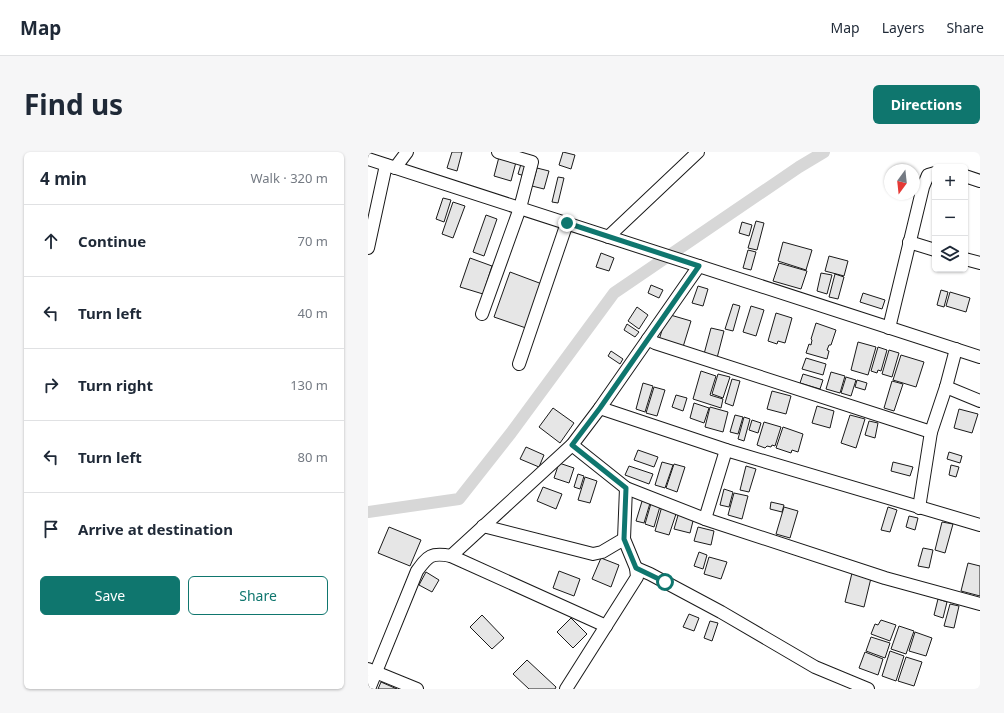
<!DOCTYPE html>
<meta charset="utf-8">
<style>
:root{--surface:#fff;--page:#f6f6f7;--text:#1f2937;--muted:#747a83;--line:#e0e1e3;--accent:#0f766e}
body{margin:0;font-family:"Noto Sans",sans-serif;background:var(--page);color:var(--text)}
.controls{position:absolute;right:12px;top:12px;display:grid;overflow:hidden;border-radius:6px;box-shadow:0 1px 3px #0004}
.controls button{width:36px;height:36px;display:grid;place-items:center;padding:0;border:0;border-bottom:1px solid var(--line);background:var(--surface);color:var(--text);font:20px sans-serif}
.compass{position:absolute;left:516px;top:12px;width:36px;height:36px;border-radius:50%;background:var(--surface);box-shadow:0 1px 3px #0004;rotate:195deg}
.stop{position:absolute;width:12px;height:12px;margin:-9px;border:3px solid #0f766e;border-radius:50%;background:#fff}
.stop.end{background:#0f766e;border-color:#fff;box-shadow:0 1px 4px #0008}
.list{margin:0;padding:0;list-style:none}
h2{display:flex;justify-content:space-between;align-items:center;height:52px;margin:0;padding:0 16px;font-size:17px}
h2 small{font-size:13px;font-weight:400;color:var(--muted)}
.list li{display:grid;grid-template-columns:26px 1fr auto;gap:12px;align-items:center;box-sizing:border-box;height:72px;padding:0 16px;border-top:1px solid var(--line)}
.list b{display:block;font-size:15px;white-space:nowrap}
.list em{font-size:13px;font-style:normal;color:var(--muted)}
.actions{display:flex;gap:8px;padding:12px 16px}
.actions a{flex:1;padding:9px 0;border:1px solid var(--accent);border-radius:6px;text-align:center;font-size:14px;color:var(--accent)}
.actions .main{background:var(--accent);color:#fff}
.icon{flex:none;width:22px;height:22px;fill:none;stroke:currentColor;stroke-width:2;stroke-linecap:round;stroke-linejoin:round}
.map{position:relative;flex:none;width:612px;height:537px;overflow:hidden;border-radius:6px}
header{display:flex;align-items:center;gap:24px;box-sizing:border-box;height:56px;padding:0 20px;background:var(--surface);border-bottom:1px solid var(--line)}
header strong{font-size:19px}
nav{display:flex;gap:22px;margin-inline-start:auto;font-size:14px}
.intro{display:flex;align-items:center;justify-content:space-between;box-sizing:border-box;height:96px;padding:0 24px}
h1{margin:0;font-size:28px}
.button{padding:10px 18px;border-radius:6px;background:var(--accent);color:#fff;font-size:14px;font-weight:700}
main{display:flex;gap:24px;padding:0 24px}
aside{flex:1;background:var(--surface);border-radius:6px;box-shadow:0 1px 3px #0004}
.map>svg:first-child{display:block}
</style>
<header>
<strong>Map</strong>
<nav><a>Map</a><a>Layers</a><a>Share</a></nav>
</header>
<div class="intro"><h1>Find us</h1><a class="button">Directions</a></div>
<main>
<aside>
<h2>4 min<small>Walk · 320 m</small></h2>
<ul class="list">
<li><svg class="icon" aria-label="ahead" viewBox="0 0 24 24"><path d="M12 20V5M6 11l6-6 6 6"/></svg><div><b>Continue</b></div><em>70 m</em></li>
<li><svg class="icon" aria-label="left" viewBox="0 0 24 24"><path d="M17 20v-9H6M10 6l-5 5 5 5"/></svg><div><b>Turn left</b></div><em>40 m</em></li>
<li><svg class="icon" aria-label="right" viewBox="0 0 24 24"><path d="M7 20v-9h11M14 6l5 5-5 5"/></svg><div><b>Turn right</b></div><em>130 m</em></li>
<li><svg class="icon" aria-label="left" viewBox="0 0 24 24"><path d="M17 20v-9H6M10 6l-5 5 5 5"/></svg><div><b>Turn left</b></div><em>80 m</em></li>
<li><svg class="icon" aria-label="arrive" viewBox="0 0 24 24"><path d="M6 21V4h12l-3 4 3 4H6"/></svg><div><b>Arrive at destination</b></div></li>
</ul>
<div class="actions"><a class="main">Save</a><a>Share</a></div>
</aside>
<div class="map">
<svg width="612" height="537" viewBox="0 0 612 537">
<rect width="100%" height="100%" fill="#fff"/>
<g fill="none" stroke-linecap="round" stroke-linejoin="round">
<polyline stroke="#d7d7d7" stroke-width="12" points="0,360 91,347 143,281 246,141 431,15 456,0"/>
</g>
<g fill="#e6e6e6" stroke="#1a1a1a">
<polygon points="84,0 94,0 89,19 79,16"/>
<polygon points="195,0 207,3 203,17 191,13"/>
<polygon points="131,5 148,10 143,29 126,24"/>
<polygon points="153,12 160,14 157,24 150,22"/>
<polygon points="169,16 181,19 176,37 164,34"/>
<polygon points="190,25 196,26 190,51 184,50"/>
<polygon points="75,46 83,48 76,70 68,67"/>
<polygon points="85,50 97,54 85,86 74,82"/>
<polygon points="118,63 129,67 116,104 105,100"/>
<polygon points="388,69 396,71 389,98 380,96"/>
<polygon points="374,70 384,73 381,84 371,81"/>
<polygon points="415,90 444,98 438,118 410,109"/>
<polygon points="380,98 388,100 383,118 375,116"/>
<polygon points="233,101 246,106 241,119 228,115"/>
<polygon points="461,104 480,109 476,124 457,119"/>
<polygon points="102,106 124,114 115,142 92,135"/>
<polygon points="411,111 439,119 433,137 405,129"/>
<polygon points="142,120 174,132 158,176 126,165"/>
<polygon points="453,121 464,123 459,142 449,139"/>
<polygon points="467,122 476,125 470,147 461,145"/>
<polygon points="283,133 295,138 291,146 280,141"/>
<polygon points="330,134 340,137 335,154 324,151"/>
<polygon points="573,138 580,140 576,155 569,153"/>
<polygon points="582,140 602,146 598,160 578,154"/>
<polygon points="495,141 517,148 514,157 492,150"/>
<polygon points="365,152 372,154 365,179 357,177"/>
<polygon points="383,154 396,158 388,184 375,180"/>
<polygon points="269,155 280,163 271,177 260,169"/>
<polygon points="408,161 424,166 417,191 410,189 409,192 400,189"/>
<polygon points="299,162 323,169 315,195 291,188"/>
<polygon points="448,171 468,178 463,193 461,193 459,198 461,199 459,207 438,201 441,192 443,193 444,188 443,187"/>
<polygon points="259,172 271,180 267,185 256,178"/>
<polygon points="343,176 356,179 349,206 336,202"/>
<polygon points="490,190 508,195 500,223 483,218"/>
<polygon points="510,195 519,198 513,219 510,218 509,221 503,219"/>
<polygon points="521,198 531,201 524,225 514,222"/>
<polygon points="243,199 255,207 252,212 240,204"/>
<polygon points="533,203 556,210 548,235 525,228"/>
<polygon points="438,206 458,212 455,223 434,217"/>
<polygon points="333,219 348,224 342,243 355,247 353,256 325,247"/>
<polygon points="463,220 477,224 472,241 458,237"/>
<polygon points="350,222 362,225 355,246 344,242"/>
<polygon points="435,222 455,228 452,237 432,231"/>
<polygon points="478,225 488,228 483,244 473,241"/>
<polygon points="364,227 372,229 365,254 357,251"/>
<polygon points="489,228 499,231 497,238 487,235"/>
<polygon points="524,229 535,232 526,259 516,256"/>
<polygon points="275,231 285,234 277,260 268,257"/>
<polygon points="286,235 297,238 289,264 278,261"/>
<polygon points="404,239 423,244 418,262 399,257"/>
<polygon points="308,243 319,246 315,259 304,255"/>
<polygon points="326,251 341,256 336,271 322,266"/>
<polygon points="449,254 466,259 462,276 444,271"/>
<polygon points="342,255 360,260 355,280 337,275"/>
<polygon points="185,256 206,271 192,291 171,275"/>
<polygon points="591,257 610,262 604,281 586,276"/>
<polygon points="367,263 375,265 370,282 362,280"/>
<polygon points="482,263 497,267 488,296 473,291"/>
<polygon points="376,265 382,267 376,289 370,287"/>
<polygon points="384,268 393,271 390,281 381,278"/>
<polygon points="501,269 510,271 507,286 497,283"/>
<polygon points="396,270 413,275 407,294 404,293 403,295 399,294 397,296 389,293"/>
<polygon points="415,275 435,282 430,300 424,298 423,301 408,296"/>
<polygon points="158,295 176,303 171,315 152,307"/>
<polygon points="270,298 290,305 286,315 266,308"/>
<polygon points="581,300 594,304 592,311 579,307"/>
<polygon points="294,310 305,313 297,336 287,333"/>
<polygon points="525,310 545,315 542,324 523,319"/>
<polygon points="191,311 206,316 201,331 186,326"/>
<polygon points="306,312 317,315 309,340 298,336"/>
<polygon points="583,313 591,315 588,325 581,323"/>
<polygon points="261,314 285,322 281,332 257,323"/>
<polygon points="378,314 388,317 381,340 372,338"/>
<polygon points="210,322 216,324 212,337 206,335"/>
<polygon points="217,325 229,329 222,351 210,348"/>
<polygon points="175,335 194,342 188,357 169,349"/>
<polygon points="356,337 365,340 361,355 352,353"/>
<polygon points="366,341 380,344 374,367 360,363"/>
<polygon points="275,346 283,348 276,371 268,369"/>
<polygon points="284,348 293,351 286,375 277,372"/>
<polygon points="403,350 416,353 414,360 402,357"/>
<polygon points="294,354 309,359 301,383 287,379"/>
<polygon points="416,355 430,359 422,386 408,382"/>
<polygon points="520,355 529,358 522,380 513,378"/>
<polygon points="311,360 326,365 322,381 306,377"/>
<polygon points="541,364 550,366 547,378 538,375"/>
<polygon points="574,370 585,372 577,401 567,398"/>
<polygon points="21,375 53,388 42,414 10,401"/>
<polygon points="330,375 346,379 343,393 326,389"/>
<polygon points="555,396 565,398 561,416 550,414"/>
<polygon points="331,400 339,403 335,417 326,414"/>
<polygon points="341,405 359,410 353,427 336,422"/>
<polygon points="233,406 251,413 243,435 224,427"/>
<polygon points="600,411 612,414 612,444 593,439"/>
<polygon points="191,419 212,427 206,444 185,436"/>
<polygon points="58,420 71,428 64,440 51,433"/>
<polygon points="484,421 503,426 496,455 477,450"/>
<polygon points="570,447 579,450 575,466 566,463"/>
<polygon points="582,452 591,454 586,476 576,474"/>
<polygon points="321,462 331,466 326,479 315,475"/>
<polygon points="114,463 136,486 124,497 102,475"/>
<polygon points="203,466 219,482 205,496 189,480"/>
<polygon points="513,468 528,473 522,489 503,482 507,472 510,473"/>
<polygon points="342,469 350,471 344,489 336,486"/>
<polygon points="531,474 546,479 538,502 523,497"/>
<polygon points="547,480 564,486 558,504 541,499"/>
<polygon points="503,485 522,491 517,506 498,499"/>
<polygon points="522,499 536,504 528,529 514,524"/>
<polygon points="497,500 515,507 510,523 491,516"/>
<polygon points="538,505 554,510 546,534 530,529"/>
<polygon points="159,508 188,535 187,537 161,537 145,522"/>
<polygon points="13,530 29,537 10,537"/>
</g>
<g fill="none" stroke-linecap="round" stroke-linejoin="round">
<g stroke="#1a1a1a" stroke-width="14">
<g id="minor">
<polyline points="0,7 612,205"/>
<polyline points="27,16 39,0"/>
<polyline points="597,24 612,29"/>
<polyline points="240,85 330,0"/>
<polyline points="541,90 567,98"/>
<polyline points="0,96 18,13"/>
<polyline points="597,107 612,111"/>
<polyline points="114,162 152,56 164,10 130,0"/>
<polyline points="521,176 555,35 560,23 567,21"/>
<polyline points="280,187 287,191 563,280 578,235 588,197"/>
<polyline points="151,212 199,71"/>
<polyline points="578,235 612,249"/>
<polyline points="232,256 358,298 612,373"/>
<polyline points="204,293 258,336 337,367 517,426 612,452"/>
<polyline points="551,356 563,280"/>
<polyline points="337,367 358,298"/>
<polyline points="115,374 225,402 234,400 256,387"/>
<polyline points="83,404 204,293 232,256 331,114"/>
<polyline points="268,416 282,422 353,460 447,515 500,537"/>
<polyline points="0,517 49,537"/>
<path d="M1 537 49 419C60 404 63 400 83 404L238 474"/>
<polyline points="198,537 269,425 268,416 256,387 258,336"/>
</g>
</g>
<use href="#minor" stroke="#fff" stroke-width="12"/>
</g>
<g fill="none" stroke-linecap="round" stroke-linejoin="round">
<polyline stroke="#0f766e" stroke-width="5" points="199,71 331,114 232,256 204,293 258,336 256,387 268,416 297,430"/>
</g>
</svg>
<div class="controls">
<button>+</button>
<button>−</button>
<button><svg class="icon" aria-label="layers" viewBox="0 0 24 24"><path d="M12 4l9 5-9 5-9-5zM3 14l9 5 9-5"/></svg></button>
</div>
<svg class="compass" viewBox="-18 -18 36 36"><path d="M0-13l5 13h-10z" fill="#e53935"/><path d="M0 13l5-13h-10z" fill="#747a83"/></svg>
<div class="stop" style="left:297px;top:430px"></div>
<div class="stop end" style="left:199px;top:71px"></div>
</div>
</main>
